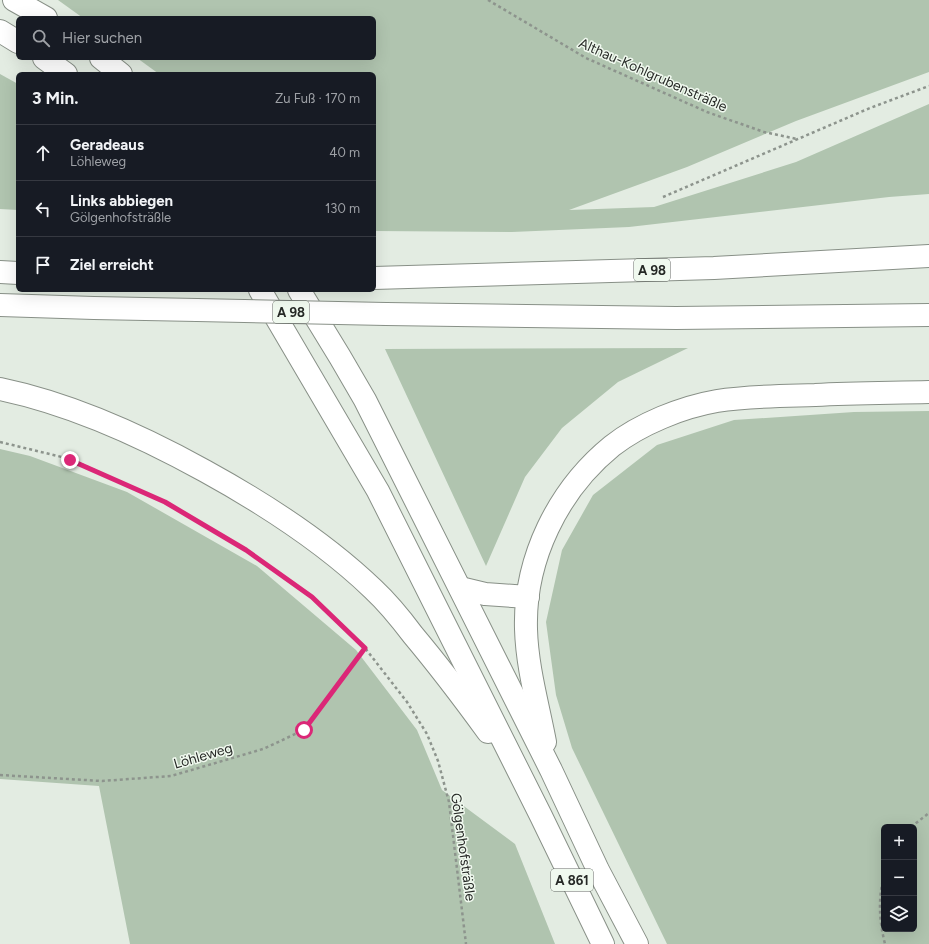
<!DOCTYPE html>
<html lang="de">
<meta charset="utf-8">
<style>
:root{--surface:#171b24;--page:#242831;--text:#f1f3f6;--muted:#9ea1a6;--line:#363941}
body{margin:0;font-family:Figtree,sans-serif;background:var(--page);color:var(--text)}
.controls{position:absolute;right:12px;bottom:12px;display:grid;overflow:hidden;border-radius:6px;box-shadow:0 4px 16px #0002}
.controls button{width:36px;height:36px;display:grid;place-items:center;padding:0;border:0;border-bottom:1px solid var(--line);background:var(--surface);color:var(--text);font:20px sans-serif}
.stop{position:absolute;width:12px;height:12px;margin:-9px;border:3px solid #db2777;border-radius:50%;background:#fff}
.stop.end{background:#db2777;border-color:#fff;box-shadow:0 1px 4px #0008}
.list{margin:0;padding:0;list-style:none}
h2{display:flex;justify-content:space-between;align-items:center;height:52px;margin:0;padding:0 16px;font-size:17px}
h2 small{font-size:13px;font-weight:400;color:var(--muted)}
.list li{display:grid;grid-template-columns:26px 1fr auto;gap:12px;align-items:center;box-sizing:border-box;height:56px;padding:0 16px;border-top:1px solid var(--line)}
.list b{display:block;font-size:15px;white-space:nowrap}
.list p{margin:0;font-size:13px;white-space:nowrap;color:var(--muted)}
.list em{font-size:13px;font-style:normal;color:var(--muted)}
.icon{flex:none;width:22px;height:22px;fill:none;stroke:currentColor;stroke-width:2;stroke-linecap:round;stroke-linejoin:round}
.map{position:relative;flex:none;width:929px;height:944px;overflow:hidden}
.search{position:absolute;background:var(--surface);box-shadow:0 4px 16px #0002;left:16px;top:16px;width:360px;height:44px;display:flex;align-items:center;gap:10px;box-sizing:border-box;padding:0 14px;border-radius:6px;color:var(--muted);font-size:15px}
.panel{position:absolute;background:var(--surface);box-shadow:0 4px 16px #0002;left:16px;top:72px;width:360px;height:220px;border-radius:6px}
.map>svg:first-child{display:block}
</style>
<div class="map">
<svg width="929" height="944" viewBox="0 0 929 944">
<rect width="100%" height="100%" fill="#e3ece2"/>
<g fill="#b0c4af" fill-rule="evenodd">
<polygon points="58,0 929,0 929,72 796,121 687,167 569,210 654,207 796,162 929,104 929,194 889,197 629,227 512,232 374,231 374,74 159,74 137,58 374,58 374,18 83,18"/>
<polygon points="0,74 18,84 18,210 0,209"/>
<polygon points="688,348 618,382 562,428 525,477 486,566 385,349"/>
<path d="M929 411V944H667L572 748 556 695 546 622 562 550 593 495 657 445 734 420 854 412ZM884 827H914V929H884Z"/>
<polygon points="0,449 30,456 127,492 257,566 356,650 417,730 442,790 515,844 555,944 130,944 99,786 0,779"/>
</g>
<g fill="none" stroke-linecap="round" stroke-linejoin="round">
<g stroke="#889087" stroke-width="24">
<polyline id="minor" points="460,588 485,594 528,597"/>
</g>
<g stroke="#889087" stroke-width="24">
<g id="highway">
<polyline points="14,0 46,18"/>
<polyline points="0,31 18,42"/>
<polyline points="44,58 66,74"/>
<polyline points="101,58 121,74"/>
<polyline points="0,272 18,273"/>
<polyline points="374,278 714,268 929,256"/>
<polyline points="260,290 378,491 541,816 603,944"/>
<polyline points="299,290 340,357 365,400 551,770 598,870 637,944"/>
<polyline points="0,305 94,308 197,310"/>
<polyline points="386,314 676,318 929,315"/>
<path d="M0 389C72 404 140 435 205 471 265 504 323 541 373 589 388 603 401 619 413 635 439 666 464 699 488 732"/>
<path d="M545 742C538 705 527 667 526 629 524 559 558 490 612 446 640 424 682 407 717 401 749 396 782 396 815 395 853 393 891 393 929 392"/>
</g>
</g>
<g stroke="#8d948d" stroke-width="2.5" stroke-dasharray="3 3" stroke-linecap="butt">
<polyline points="488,0 586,58 707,112 764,132 797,139"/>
<polyline points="663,197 870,108 929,86"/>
<polyline points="0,442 70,459 165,502 246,550 312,597 365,648 407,702 427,734 438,761 449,802 466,944"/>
<polyline points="0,775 102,781 171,776 263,749 304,730 365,648"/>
<polyline points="911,827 929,813"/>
<path d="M884 875C878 899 879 920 885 944"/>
</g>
<use href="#minor" stroke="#fff" stroke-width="22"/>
<use href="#highway" stroke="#fff" stroke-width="22"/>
<g stroke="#889087" stroke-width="24" stroke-linecap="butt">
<polyline id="highway-bridge" points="197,310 386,314"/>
</g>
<use href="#highway-bridge" stroke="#fff" stroke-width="22"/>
</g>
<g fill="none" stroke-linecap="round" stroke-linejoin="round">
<polyline stroke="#db2777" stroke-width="5" points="70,460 165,502 246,550 312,597 365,648 304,730"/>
</g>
<g text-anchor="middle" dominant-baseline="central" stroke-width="3" stroke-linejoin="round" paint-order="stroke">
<g fill="#f0f9ef" stroke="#636762" stroke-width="1">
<rect x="634" y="259" width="36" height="22" rx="3"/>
<rect x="273" y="301" width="36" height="22" rx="3"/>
<rect x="551" y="869" width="42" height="22" rx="3"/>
</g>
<g font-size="13" font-weight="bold" fill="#262926">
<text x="652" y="270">A 98</text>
<text x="291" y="312">A 98</text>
<text x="572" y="880">A 861</text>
</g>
<g font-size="14" fill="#262926" stroke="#f0f9ef">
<text transform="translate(653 75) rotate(24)">Althau-Kohlgrubensträßle</text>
<text transform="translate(203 756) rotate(-16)">Löhleweg</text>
<text transform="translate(463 847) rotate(82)">Gölgenhofsträßle</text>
</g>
</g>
</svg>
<div class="controls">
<button>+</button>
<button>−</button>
<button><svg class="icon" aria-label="layers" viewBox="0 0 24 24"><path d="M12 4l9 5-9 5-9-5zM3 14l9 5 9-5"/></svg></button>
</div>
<div class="stop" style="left:304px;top:730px"></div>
<div class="stop end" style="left:70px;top:460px"></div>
<div class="search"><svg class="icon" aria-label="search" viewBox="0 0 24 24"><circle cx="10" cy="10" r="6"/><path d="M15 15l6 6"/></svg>Hier suchen</div>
<section class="panel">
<h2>3 Min.<small>Zu Fuß · 170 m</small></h2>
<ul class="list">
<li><svg class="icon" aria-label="ahead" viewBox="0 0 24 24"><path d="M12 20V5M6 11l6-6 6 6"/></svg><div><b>Geradeaus</b><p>Löhleweg</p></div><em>40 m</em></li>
<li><svg class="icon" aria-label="left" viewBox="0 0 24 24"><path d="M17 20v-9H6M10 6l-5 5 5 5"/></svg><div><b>Links abbiegen</b><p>Gölgenhofsträßle</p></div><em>130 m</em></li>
<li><svg class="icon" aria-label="arrive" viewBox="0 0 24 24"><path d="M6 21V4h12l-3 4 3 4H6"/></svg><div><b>Ziel erreicht</b></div></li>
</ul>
</section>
</div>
